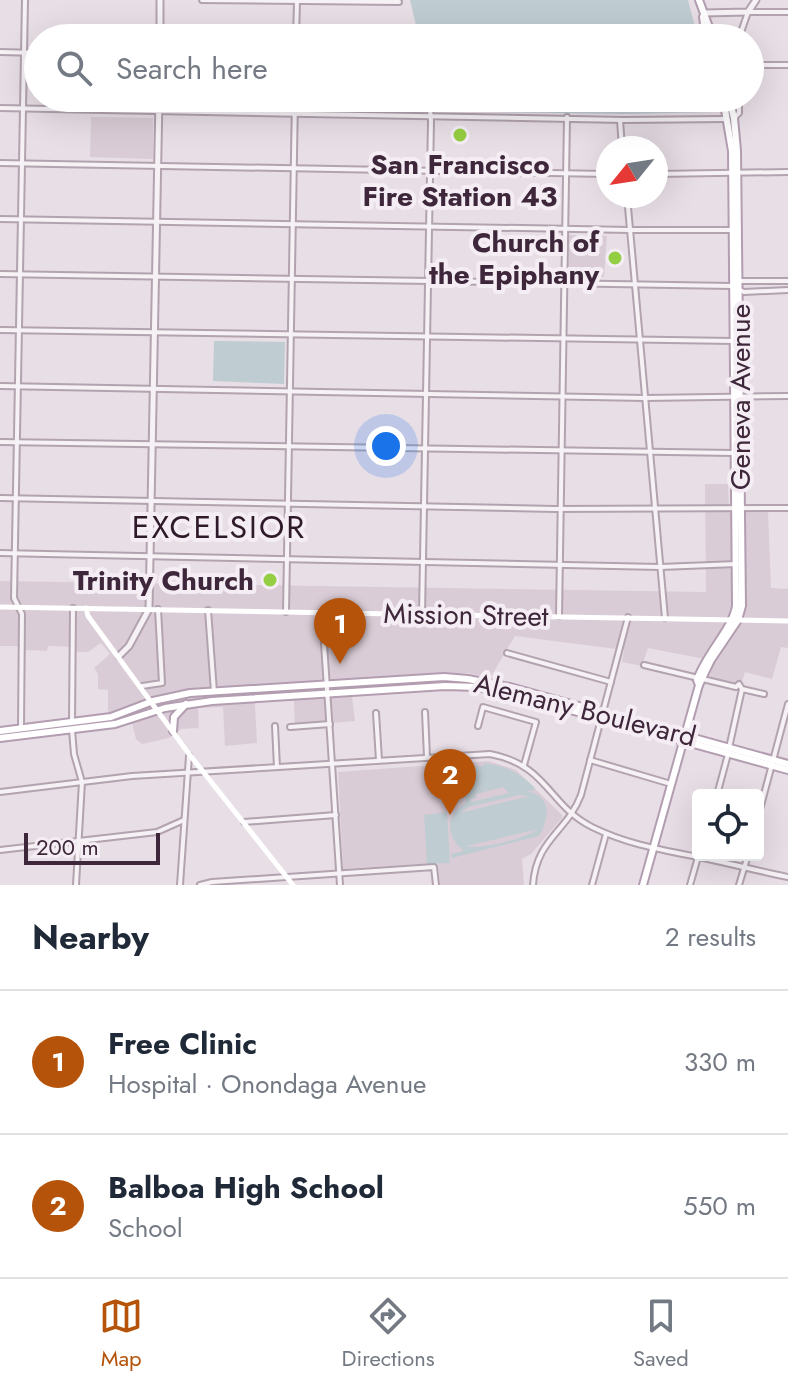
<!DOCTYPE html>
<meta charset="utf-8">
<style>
:root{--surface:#fff;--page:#f2f2f3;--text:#1f2937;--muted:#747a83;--line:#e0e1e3;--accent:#b45309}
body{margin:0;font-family:Jost,sans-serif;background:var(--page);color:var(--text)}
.controls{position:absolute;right:24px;bottom:24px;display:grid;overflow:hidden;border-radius:8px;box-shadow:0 8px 32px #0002}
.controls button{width:72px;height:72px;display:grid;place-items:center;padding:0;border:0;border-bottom:2px solid var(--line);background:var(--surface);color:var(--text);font:40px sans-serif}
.compass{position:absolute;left:596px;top:136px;width:72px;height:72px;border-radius:50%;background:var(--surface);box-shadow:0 8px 32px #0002;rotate:240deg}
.scale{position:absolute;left:24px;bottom:20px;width:136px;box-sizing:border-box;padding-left:8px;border:4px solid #3e273a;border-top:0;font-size:22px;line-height:28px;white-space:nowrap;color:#3e273a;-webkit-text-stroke:6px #f5edf4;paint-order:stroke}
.you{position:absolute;left:386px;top:446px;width:28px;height:28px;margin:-20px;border:6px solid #fff;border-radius:50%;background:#1a73e8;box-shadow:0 0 0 12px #1a73e833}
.badge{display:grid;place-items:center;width:52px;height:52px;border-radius:50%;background:var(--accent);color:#fff;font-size:26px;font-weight:700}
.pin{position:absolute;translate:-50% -66px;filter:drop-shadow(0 2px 4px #0008)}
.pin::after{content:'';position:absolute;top:42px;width:28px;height:24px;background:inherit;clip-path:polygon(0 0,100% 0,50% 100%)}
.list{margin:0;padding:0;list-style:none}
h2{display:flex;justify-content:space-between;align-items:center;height:104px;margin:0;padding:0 32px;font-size:34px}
h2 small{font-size:26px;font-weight:400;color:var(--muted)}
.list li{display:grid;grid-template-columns:52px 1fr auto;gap:24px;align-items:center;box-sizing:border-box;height:144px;padding:0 32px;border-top:2px solid var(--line)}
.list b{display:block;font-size:30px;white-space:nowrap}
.list p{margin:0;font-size:26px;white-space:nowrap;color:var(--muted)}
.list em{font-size:26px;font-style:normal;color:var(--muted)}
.icon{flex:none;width:44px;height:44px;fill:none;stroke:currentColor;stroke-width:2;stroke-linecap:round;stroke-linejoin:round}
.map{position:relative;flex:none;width:788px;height:885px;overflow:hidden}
.search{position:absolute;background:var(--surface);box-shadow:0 8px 32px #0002;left:24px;right:24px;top:24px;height:88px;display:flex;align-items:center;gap:20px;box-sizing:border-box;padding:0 28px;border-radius:44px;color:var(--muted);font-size:30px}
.sheet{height:392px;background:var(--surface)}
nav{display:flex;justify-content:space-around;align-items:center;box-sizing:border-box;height:112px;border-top:2px solid var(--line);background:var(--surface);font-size:22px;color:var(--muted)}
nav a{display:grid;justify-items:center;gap:4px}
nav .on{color:var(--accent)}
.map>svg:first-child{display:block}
</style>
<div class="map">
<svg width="788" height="885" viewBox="0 0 788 885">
<rect width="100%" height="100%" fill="#e8dee6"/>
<g fill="#daccd6">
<polygon points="91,117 153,118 153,159 90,157"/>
<polygon points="569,235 607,236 604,277 569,277"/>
<polygon points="705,484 728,484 729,512 768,512 771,588 788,589 788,648 781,647 772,679 745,672 741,685 709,679 715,661 648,648 642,666 622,662 624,650 515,636 490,678 469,673 350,680 355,721 295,726 293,683 254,686 257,743 225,746 223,707 198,708 199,728 181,729 169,738 142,744 136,739 128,707 108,713 108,690 98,689 98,674 94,668 110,654 101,643 88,652 77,652 76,647 48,646 47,651 25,650 25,646 0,646 0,581 706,592"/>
<polygon points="489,761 516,770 562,815 562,818 531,854 522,859 524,885 440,885 438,863 343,869 338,772"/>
</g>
<g fill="#bfccd2" fill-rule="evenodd">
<polygon points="410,0 688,0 698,38 419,38"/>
<polygon points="433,98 715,98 718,112 622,114 434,111"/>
<polygon points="214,341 285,342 284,384 213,381"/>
<path d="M484 763C504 765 521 773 535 788L533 791 522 790C553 795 550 815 539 836L452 858 451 854 464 851C446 837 444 815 466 803L463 767 483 766ZM503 787 509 793 471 802V799L476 798V794ZM519 795 530 796 459 813 469 807ZM538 829C527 838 481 850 467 846Z"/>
<polygon points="447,812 450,863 427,864 424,815"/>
</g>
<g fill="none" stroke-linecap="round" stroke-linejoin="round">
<g stroke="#b2a3af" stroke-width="8">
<g id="minor">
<polyline points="202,0 399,2"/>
<polyline points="296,38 297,2"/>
<polyline points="739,38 748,12 788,12"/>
<polyline points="0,52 38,53"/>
<polyline points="750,65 788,65"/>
<polyline points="0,108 624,120 725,119"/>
<polyline points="734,118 739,113 739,98"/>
<polyline points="620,120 622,148"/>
<polyline points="0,163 608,174"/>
<polyline points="656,174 788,172"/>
<polyline points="627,196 665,618"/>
<polyline points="0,219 630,230 733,230"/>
<polyline points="0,274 732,286 744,292 788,290"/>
<polyline points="739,281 788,281"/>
<polyline points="0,330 733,341"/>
<polyline points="0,386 645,398 788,396"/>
<polyline points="0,442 733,453"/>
<polyline points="0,498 555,509 788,508"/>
<polyline points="0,553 660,567 737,564"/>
<polyline points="208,610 214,692"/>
<polyline points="286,612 295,98"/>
<polyline points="322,613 340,885"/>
<polyline points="422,614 431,121 429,98"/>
<polyline points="559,616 567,117"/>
<polyline points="507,653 611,682"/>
<polyline points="644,665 736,687 739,684 742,689"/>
<polyline points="142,686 162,683 158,609"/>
<polyline points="425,712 427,757"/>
<polyline points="376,713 379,760"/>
<polyline points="72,721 73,608"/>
<polyline points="275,726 277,767"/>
<polyline points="478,726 483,707 536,722 524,765"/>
<polyline points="21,727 22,614 14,598 25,0"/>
<polyline points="290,727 330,724"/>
<polyline points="72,730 74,754 82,782 76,885"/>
<polyline points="729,748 742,689 764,694"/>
<polyline points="590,760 671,784"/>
<path d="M0 792 132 776 490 754C548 765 548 805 592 827 626 844 662 850 698 857 728 863 758 871 788 877"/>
<polyline points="717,795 728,754"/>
<polyline points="758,817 788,704"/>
<polyline points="244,822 336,815"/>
<polyline points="0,850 157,832 184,820"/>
<polyline points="180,885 189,756"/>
<polyline points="200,885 212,882 434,867 436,885"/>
<path d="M533 885C536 839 567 832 581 795L628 617"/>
<polyline points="592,885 606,834"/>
<polyline points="690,885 698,857"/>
<polyline points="739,885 748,855"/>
</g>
</g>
<g stroke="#b2a3af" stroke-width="9">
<g id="tertiary">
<polyline points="704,13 748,12 756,0"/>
<polyline points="160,38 160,0"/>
<polyline points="119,656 129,646 149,609 159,98"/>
</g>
</g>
<g stroke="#b39db0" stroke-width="10">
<g id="primary">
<polyline points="699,0 713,38"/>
<polyline points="703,17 706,38"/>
<path d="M699 685 697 680C705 655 733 628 736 606L732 151 723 98"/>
<polyline points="0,731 111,717 153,701 190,693 444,677 468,679 510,687 788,764"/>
<polyline points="173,731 174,717 186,704"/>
<polyline points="0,738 115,724 165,708 212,701 445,686 477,687 509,693 788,770"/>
<polyline points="643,885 699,685 711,660 738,620 742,606 737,151 734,118 729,98"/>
</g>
</g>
<use href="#minor" stroke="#f6f1f5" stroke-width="4"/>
<use href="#tertiary" stroke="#f6f1f5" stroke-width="5"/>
<g stroke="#fff" stroke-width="5">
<polyline points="0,607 788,621"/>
<polyline points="86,608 88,616 189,754 293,885"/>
</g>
<use href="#primary" stroke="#fff" stroke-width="6"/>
</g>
<g fill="#94ce42" stroke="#f5edf4" stroke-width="3">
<circle cx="460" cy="135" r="8"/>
<circle cx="615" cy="258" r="8"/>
<circle cx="270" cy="580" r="8"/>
</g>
<g text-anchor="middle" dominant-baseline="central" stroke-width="8" stroke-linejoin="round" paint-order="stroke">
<g font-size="28" font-weight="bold" fill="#3e273a" stroke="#f5edf4" text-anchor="end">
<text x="460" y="164" text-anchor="middle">San Francisco<tspan x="460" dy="32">Fire Station 43</tspan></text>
<text x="599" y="242">Church of<tspan x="599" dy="32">the Epiphany</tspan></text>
<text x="254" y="580">Trinity Church</text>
</g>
<g font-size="28" fill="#3e273a" stroke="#f5edf4">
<text transform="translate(740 397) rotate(-90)">Geneva Avenue</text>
<text transform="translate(466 615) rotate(1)">Mission Street</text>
<text transform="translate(585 710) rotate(14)">Alemany Boulevard</text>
</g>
<g font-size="32" letter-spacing="2" fill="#2f1a2a" stroke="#f5edf4">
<text x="219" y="527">EXCELSIOR</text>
</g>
</g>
</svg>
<div class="controls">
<button><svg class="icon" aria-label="locate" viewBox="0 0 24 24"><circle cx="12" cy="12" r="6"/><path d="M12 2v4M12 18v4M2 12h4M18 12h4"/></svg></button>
</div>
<svg class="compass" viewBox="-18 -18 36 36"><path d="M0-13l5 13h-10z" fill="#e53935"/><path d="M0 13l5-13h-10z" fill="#747a83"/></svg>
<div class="scale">200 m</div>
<div class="you"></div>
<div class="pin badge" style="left:340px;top:664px">1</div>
<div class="pin badge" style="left:450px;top:815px">2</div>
<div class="search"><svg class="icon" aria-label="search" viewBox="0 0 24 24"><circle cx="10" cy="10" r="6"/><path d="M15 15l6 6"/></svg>Search here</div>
</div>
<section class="sheet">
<h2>Nearby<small>2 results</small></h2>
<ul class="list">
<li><span class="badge">1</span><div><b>Free Clinic</b><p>Hospital · Onondaga Avenue</p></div><em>330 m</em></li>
<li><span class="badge">2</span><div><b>Balboa High School</b><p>School</p></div><em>550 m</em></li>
</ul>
</section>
<nav>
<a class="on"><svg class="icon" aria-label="map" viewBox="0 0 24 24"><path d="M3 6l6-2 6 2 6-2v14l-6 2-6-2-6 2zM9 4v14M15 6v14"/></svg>Map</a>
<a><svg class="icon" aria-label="directions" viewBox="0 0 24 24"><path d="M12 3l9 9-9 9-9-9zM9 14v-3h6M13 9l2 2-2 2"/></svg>Directions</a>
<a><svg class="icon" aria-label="saved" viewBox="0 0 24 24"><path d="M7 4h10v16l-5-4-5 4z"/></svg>Saved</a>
</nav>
